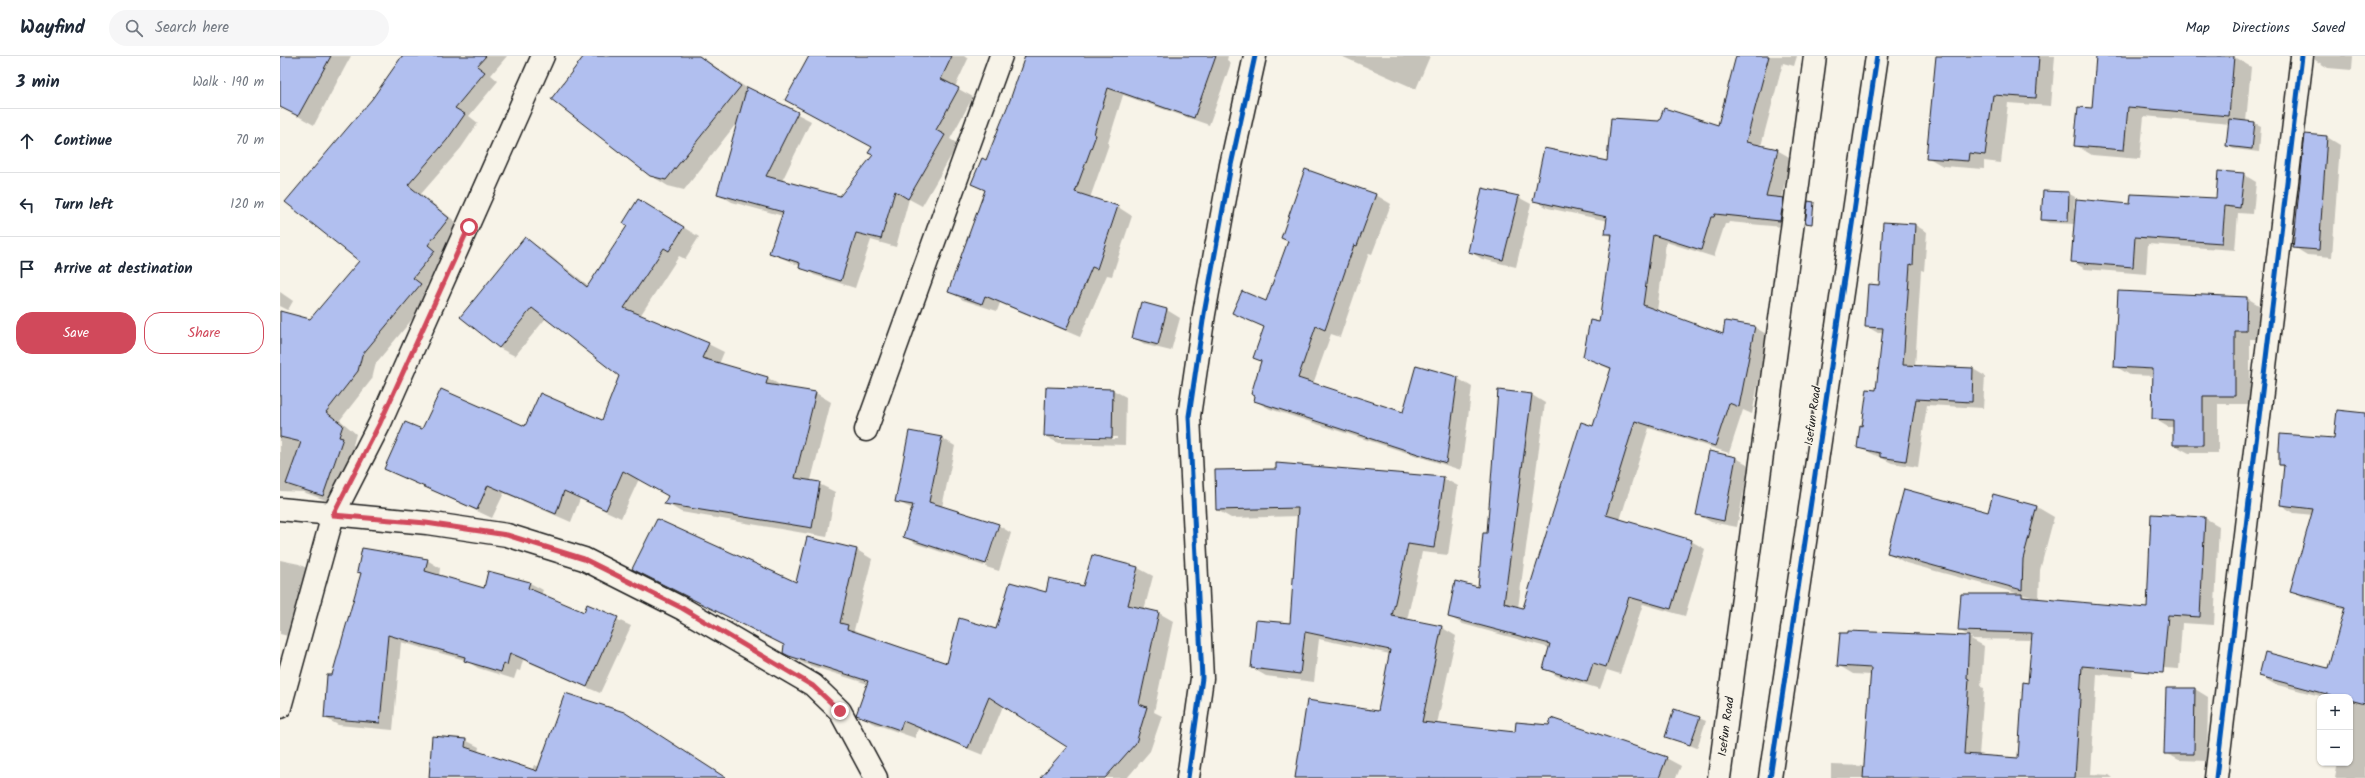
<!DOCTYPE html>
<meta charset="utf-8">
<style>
:root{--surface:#fff;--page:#f6f6f7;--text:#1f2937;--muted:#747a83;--line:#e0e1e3;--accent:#d1495b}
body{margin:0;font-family:Kalam,sans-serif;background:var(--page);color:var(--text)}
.controls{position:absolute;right:12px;bottom:12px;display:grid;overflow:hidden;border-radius:8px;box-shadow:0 1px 3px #0004}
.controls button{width:36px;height:36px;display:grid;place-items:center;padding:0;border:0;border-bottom:1px solid var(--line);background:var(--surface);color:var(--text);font:20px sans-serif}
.stop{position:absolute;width:12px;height:12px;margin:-9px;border:3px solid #d1495b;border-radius:50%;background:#fff}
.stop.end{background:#d1495b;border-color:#fff;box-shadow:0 1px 4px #0008}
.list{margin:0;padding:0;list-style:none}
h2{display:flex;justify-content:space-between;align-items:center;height:52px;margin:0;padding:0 16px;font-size:17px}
h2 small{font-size:13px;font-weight:400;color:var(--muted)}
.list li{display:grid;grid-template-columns:26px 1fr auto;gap:12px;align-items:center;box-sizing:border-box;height:64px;padding:0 16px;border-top:1px solid var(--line)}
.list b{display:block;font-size:15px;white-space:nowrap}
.list em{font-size:13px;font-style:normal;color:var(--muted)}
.actions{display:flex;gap:8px;padding:12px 16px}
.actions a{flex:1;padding:9px 0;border:1px solid var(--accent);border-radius:16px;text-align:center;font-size:14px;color:var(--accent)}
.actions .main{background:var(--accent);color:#fff}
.icon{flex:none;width:22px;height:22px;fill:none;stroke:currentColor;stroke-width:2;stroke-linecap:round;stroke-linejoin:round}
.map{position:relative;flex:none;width:2085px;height:722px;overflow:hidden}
header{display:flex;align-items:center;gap:24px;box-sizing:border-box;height:56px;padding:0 20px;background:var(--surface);border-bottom:1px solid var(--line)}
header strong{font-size:19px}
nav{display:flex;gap:22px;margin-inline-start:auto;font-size:14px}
.search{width:280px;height:36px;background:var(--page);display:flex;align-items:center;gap:10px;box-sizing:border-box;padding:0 14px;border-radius:22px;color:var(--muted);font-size:15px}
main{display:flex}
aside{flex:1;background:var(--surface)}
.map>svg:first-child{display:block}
</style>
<header>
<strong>Wayfind</strong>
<div class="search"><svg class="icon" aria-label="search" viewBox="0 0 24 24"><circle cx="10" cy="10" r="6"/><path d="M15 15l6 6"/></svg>Search here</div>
<nav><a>Map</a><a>Directions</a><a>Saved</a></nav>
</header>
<main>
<aside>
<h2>3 min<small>Walk · 190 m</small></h2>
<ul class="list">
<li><svg class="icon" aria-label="ahead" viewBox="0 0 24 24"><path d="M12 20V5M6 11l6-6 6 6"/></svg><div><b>Continue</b></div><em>70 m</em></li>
<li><svg class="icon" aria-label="left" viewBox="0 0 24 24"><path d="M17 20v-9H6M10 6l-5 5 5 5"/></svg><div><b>Turn left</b></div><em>120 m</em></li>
<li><svg class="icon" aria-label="arrive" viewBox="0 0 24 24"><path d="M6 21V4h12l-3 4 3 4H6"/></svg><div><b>Arrive at destination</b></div></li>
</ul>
<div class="actions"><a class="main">Save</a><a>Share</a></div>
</aside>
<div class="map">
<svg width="2085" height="722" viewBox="0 0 2085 722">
<rect width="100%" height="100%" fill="#f7f3e8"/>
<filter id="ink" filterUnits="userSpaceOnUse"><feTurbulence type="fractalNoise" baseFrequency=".025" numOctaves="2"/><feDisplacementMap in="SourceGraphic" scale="8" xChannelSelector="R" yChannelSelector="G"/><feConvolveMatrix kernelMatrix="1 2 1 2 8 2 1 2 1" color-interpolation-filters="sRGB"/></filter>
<g filter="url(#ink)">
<g fill="#0003" fill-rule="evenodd">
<polygon points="0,0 71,0 34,69 0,50"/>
<polygon points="129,0 227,0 211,19 218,25 189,60 198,67 181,92 141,138 182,171 161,198 168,204 146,230 154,237 96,307 92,323 60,364 76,378 73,389 77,391 57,448 23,436 0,435 0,256 30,264 80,205"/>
<polygon points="306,0 420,0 468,33 531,65 502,125 560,141 594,99 593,91 530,0 684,0 688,3 675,31 693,41 670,83 678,88 642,150 629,143 616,191 591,184 575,232 534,219 520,210 491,197 503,160 452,146 438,138 459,64 404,134 388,130 370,119"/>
<polygon points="747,0 948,0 947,4 951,7 929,69 843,39 828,87 829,88 810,142 838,151 852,160 832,220 827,219 800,281 720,247 717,255 683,244 669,235 706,135 693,128 707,105"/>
<polygon points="1061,0 1150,0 1136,33"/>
<polygon points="1457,0 1517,0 1514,10 1503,7 1481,90 1497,94 1511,102 1501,143 1517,151 1514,172 1449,166 1448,168 1445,168 1434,201 1386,186 1377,255 1443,279 1474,271 1488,279 1472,358 1463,354 1449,397 1369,372 1340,464 1411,485 1425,493 1405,560 1363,548 1340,618 1327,614 1320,633 1277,620 1264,612 1270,592 1183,568 1169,561 1199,532 1207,478 1252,339 1265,347 1238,552 1244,553 1313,371 1332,314 1304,301 1320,267 1332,181 1326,177 1328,165 1268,152 1254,144 1328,106 1439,71"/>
<polygon points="1657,0 1775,0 1771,50 1728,47 1721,107 1704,105 1704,113 1663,110 1647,101"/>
<polygon points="1817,0 1939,0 1954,1 1971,11 1966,66 1975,67 1981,70 1979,96 1954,93 1947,90 1950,68 1864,60 1860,103 1812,99 1795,89 1813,53"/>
<polygon points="2035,0 2073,0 2072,14 2048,12 2035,4"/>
<polygon points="2026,80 2047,81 2060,89 2052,201 2027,199 2014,191"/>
<polygon points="1026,115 1096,139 1111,148 1092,198 1089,197 1060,281 1051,278 1033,328 1123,357 1177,322 1192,331 1181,414 990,353 975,345 982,306 974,302 985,272 954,256 987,247 1008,185 1002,182"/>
<polygon points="1963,118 1976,126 1973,158 1958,157 1955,194 1868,188 1866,218 1805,213 1792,205 1795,168 1769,167 1762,164 1788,137 1795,141 1794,153 1796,154 1937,143"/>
<polygon points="1238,141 1251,148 1236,211 1202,203 1189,195"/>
<polygon points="374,153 419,181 405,203 399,200 360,260 428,288 444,296 439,308 488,322 503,331 536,337 551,346 531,424 555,436 547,481 401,456 386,447 389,440 359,423 341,462 300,443 291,466 224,437 212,462 105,412 142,375 246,372 322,365 340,320 266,262 235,300 219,292 245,183 260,192 309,230"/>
<polygon points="1604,167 1635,169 1647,176 1644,215 1641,214 1635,311 1693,313 1705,320 1703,352 1647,349 1638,411 1612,407 1578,391 1597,335 1604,277 1598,277 1586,270 1600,230"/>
<polygon points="0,236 13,245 8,254 0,250"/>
<polygon points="1967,242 1982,251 1981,283 1970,283 1970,348 1938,348 1938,397 1909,397 1894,389 1894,371 1888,371 1873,362 1874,320 1850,319 1835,310"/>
<polygon points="887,254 900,262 891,295 866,289 853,281"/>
<path d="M833 334 846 341 845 389 778 387 765 380ZM777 380 837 381V383L777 382Z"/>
<polygon points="2085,358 2085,722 2055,722 2058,707 2070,707 2072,648 2070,648 2070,641 2044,641 1994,628 1980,620 2049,614 2066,554 2025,542 2011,534 2033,459 2014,457 2001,449 2004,411 2000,409 2055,383"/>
<polygon points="630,376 662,382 675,390 662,451 718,469 731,477 719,515 706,511 719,470 717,470 704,510 637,488 624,481 633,453 616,445"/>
<polygon points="1429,397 1456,402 1469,409 1457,471 1431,466 1418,459"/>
<polygon points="1163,422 1178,430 1168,499 1142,496 1127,564 1161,571 1176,580 1157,668 1386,702 1401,710 1396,722 1016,722 1098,656 1110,598 1039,583 1034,626 986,620 972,612 1011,568 1019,460 951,462 937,454"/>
<path d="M1714 439 1757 451 1774 461 1760 514 1759 544 1868 553 1925 462 1939 470 1934 569 1902 567 1899 613 1853 610 1852 621 1817 618 1811 718 1829 719 1833 722H1551V709L1585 710 1591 619 1573 618 1558 609 1569 576 1692 582 1679 574 1742 539 1749 543H1759L1626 507 1608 497 1709 457ZM1691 583 1753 584 1739 703 1699 700 1704 632 1701 631 1704 590Z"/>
<polygon points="528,483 577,494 592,503 574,574 667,608 767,538 804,531 813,500 858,512 873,520 864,554 879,557 893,565 874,656 882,660 870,695 847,722 765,722 789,691 723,650 703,699 638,673 635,682 592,667 578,658 588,628 525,608 504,597 505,590 354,513 517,527"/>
<polygon points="0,504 19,508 35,517 12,581 0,578"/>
<polygon points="147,504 160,512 159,520 204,533 209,516 250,527 263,534 261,539 304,557 308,550 351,570 320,637 243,604 240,615 237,614 234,623 198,612 185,604 121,586 113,674 58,669 45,662 53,620 82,518 78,516"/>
<polygon points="1915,633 1928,641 1927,705 1899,704 1886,697"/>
<polygon points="1419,662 1426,665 1417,692 1386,680"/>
<polygon points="185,684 199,691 198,697 252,714 254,709 260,711 446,722 150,722"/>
</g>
<g fill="#b1bfef" stroke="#1c1c1c">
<polygon points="0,0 51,0 18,60 0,51"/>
<polygon points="122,0 206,0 197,10 205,16 175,52 185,58 167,84 128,129 169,162 148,189 155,195 133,222 141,228 82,299 78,315 46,356 63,369 59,381 63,382 43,440 6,428 21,386 0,381 0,255 30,263 79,205 5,146 92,43"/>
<polygon points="304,0 419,0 461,30 386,124 370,120 271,43"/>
<polygon points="529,0 672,0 661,23 679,32 656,74 665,79 628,143 615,135 601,183 576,177 561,225 519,212 520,207 489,197 503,156 437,138 467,31 518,56 486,120 560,140 593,99 588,97 592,91 505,44"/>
<polygon points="745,0 936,0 914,62 828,32 814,78 816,79 795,136 838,150 817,213 812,211 786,274 705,240 702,248 668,236 705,134 691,128 702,102 706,104 730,44"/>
<polygon points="1456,0 1489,0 1466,86 1498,93 1486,140 1504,142 1500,165 1435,158 1434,161 1431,161 1421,194 1373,179 1363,249 1443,278 1445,265 1475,270 1459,351 1449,347 1435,390 1355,365 1326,459 1412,484 1391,553 1349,541 1326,611 1313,607 1307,626 1263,613 1270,588 1168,561 1175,525 1198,531 1203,477 1207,477 1218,334 1252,338 1224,547 1243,552 1301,366 1313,370 1331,312 1303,301 1310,264 1319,266 1332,178 1325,178 1327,161 1253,145 1264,92 1327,105 1331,62 1379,65 1384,52 1438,69"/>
<polygon points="1656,0 1759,0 1756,42 1713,39 1705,99 1689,97 1688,105 1646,102"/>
<polygon points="1816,0 1954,0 1949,60 1848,51 1844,94 1794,90 1798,51 1812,52"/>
<polygon points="1949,63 1975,66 1972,93 1946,90"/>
<polygon points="2025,78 2047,80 2039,194 2013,192"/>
<polygon points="1025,113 1096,138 1077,190 1074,189 1045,274 1036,270 1018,322 1123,356 1136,309 1178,321 1166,407 974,345 975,340 971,338 981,305 973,302 984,271 952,257 962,235 986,245 1008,185 1001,182"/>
<polygon points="1938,115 1964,117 1960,152 1945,150 1942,187 1855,181 1853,211 1791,206 1796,143 1850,148 1851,138 1936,142"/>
<polygon points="1202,132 1239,140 1223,204 1188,196"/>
<polygon points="1763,135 1789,136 1788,165 1761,164"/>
<polygon points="358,143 404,171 389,195 384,192 344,252 429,287 422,302 488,321 486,328 536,336 515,422 540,426 532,472 384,448 388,440 343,415 326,454 284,435 276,458 208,429 197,454 104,413 125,366 142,373 161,333 245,370 260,337 322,364 339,320 252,252 219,292 180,261 245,181 307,231 347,170 343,167"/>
<polygon points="1528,145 1534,146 1532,168 1525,167"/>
<polygon points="1603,166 1635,168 1633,209 1630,208 1623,309 1693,312 1692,346 1636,343 1626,405 1600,401 1600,397 1577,392 1580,369 1582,370 1587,333 1596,334 1603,272 1585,271 1588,228 1599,229"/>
<polygon points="1838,235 1967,241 1966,275 1955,275 1955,340 1923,340 1923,389 1893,389 1893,364 1872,363 1873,313 1834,311"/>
<polygon points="861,246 887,253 878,289 852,282"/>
<polygon points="766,331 833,333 832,382 764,380"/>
<polygon points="2057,354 2085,357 2085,648 2070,644 2070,641 2058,641 1979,620 1985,596 2048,612 2065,551 2010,535 2033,453 2000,449 2004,409 1999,409 1999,393 2000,378 2054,382"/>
<polygon points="629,375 662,381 649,446 719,468 706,508 623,481 633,449 615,446"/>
<polygon points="1429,395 1456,401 1444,465 1416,459"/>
<polygon points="996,407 1164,421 1154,492 1128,488 1112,560 1162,570 1142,666 1235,676 1236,666 1269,669 1271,662 1387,701 1379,722 1015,722 1027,644 1098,655 1110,594 1025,576 1020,618 971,612 976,564 1010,567 1018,452 936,454 935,414 996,413"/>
<polygon points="1624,433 1708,456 1713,438 1757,450 1743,503 1742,534 1607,497"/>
<polygon points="1871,458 1925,461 1920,561 1888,559 1883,617 1802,610 1795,722 1583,722 1591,612 1557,610 1560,577 1568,577 1568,575 1689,580 1687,622 1689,623 1684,698 1738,702 1743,626 1748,627 1752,577 1678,575 1681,538 1742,538 1742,541 1867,552"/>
<polygon points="377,463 516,526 527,481 577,493 560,567 568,569 567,573 667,607 679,562 716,573 730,526 766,536 769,522 803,530 812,499 858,511 848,549 879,556 859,648 867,651 856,687 825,722 760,722 787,691 709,641 688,692 623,665 620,674 576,659 588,625 509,600 503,597 504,589 352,513"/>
<polygon points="82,492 148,503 145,515 204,532 208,515 250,526 248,532 304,556 307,548 338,561 307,631 230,597 227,609 224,607 221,616 184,605 185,601 108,579 100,667 44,662 47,619 52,619 81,517 77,516"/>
<polygon points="1886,632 1915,632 1914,698 1884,698"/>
<polygon points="285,637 344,656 446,722 149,722 152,680 186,683 185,691 257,715"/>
<polygon points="1394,653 1420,661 1410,689 1385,681"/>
</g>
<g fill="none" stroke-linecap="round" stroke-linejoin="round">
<g stroke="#1c1c1c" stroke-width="25">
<g id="street">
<polyline points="586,374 721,0"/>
<polyline points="0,453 147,467 227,479 304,503 403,553 533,629 560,655 596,722"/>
<polyline points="0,651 53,459 100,367 263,0"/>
<polyline points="908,722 922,622 909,360 924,258 951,109 975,0"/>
<polyline points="1936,722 2022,0"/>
</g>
</g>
<g stroke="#1c1c1c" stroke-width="25">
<g id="secondary">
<path id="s1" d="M1439 722 1535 0"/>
<polyline points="1490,722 1597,0"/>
</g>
</g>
<use href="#street" stroke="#f7f3e8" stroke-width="22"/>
<use href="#secondary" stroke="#f7f3e8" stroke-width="22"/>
<g stroke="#f7f3e8" stroke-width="8">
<g id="cycleway">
<polyline points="908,722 922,622 909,360 924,258 951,109 975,0"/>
<polyline points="1490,722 1597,0"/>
<polyline points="1936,722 2022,0"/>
</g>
</g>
<use href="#cycleway" stroke="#0057b8" stroke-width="5"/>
</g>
</g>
<g fill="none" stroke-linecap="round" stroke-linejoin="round" filter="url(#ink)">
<polyline stroke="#d1495b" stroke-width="5" points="189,171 100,367 53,459 146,467 227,479 304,503 402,552 533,630 560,655"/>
</g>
<g text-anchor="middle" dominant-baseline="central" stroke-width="3" stroke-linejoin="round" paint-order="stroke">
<g font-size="12" fill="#1c1c1c" stroke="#f7f3e8">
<text transform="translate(1533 360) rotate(-82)">Isefun Road</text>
<text stroke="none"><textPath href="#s1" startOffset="52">Isefun Road</textPath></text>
</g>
</g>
</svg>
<div class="controls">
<button>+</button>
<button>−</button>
</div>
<div class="stop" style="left:189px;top:171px"></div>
<div class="stop end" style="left:560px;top:655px"></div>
</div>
</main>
